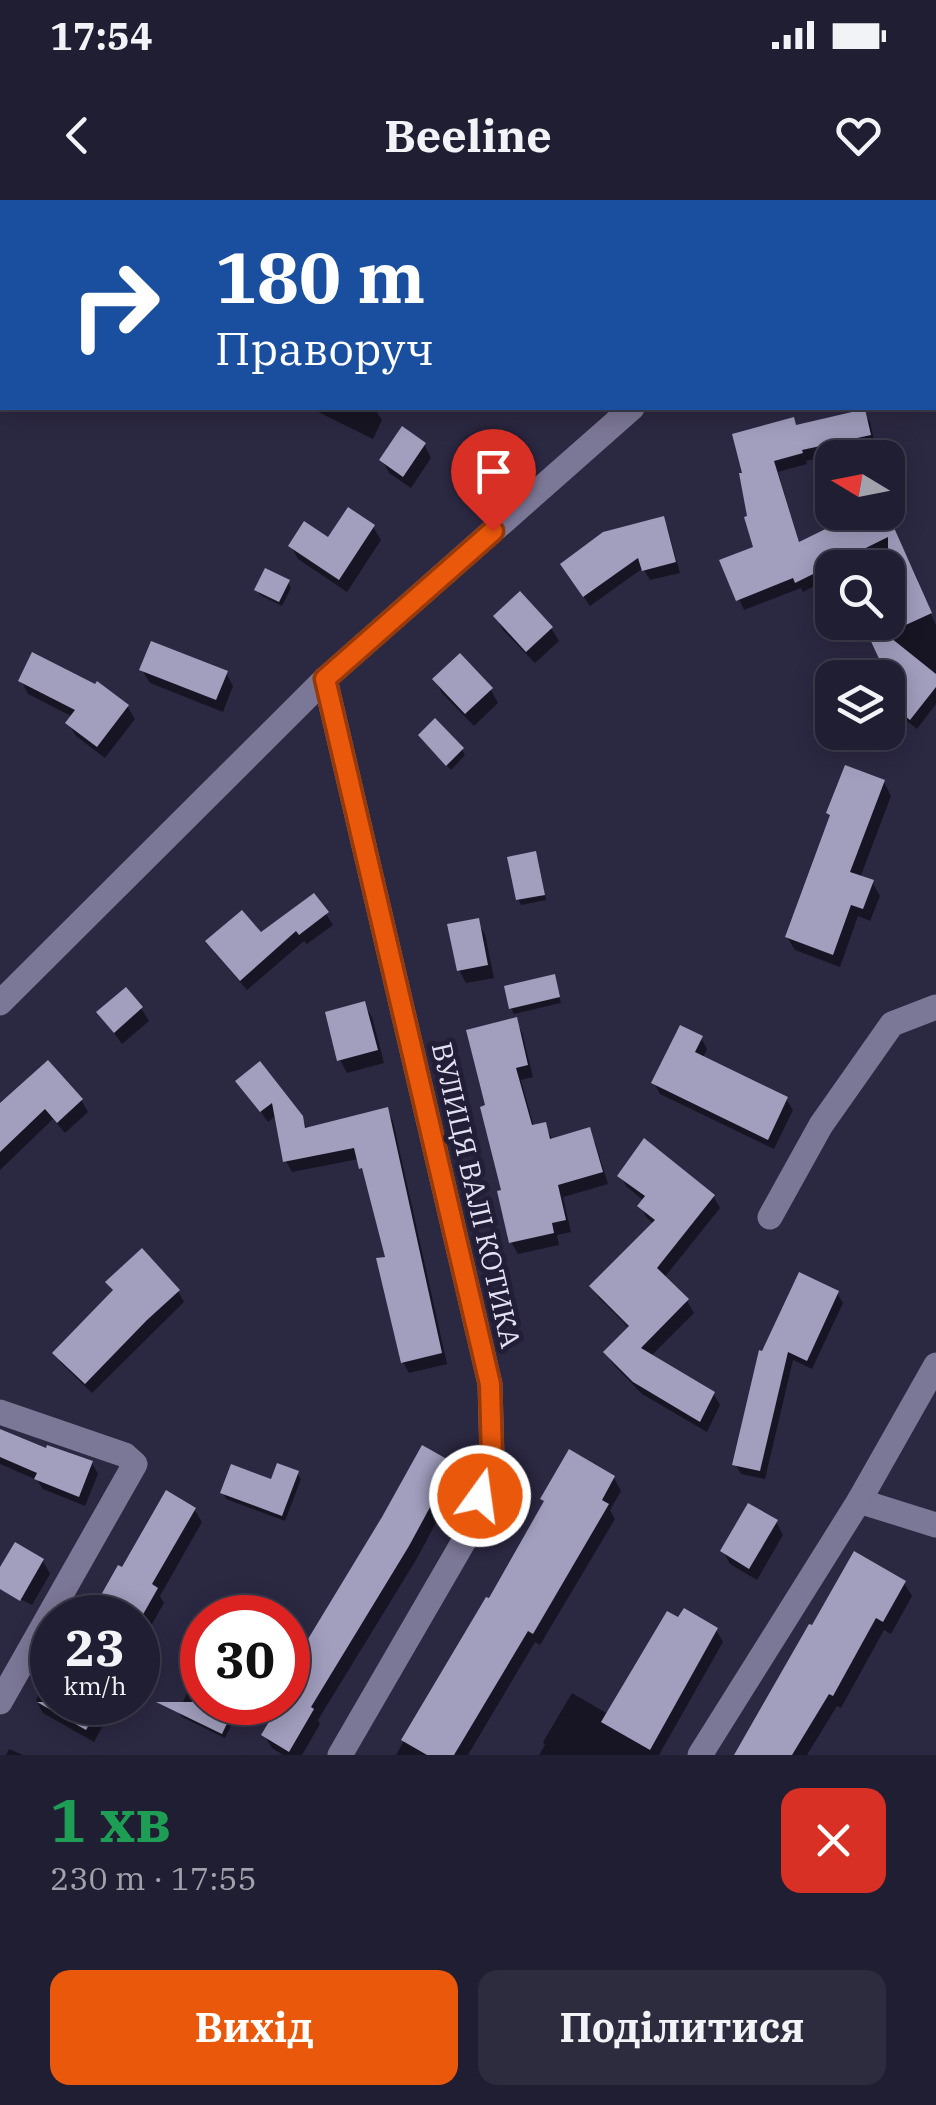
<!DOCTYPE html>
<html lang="uk">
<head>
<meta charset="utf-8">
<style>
	:root { --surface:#201e32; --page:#2d2b3e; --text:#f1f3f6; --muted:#a2a2ac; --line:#3d3c4d; --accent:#ea580c }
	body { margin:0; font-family:"IBM Plex Serif",serif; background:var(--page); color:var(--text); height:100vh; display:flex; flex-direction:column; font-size:38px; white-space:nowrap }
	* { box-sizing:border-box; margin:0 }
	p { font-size:32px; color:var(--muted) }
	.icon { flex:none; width:55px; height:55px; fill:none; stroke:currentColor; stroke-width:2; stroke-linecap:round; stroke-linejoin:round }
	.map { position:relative; height:1555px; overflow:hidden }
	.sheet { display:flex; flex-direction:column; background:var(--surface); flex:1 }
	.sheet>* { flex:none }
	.banner { position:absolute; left:0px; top:0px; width:938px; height:210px; box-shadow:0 5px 25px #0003,0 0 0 2px var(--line); background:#1a4fa0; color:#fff; overflow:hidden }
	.needle { width:65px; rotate:280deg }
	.buttons { position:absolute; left:815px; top:240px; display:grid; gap:20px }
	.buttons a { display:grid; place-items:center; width:90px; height:90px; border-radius:20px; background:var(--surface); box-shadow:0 5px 25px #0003,0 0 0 2px var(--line); font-size:50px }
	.speed { position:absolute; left:30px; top:1395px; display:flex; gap:20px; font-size:50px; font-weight:700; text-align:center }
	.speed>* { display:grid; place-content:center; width:130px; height:130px; border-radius:50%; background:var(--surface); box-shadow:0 5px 25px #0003,0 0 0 2px var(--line); line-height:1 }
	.speed small { font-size:25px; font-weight:400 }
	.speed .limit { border:15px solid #d22; background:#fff; color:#111 }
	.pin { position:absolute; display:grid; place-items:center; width:85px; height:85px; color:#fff; margin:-102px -42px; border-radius:50% 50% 50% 0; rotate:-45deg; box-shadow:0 0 10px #0007 }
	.pin .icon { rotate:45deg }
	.me { position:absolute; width:110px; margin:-55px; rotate:14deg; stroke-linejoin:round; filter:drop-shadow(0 0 8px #0008) }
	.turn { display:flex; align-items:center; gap:35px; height:210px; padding:0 50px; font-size:45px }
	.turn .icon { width:130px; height:130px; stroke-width:2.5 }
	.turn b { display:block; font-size:70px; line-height:85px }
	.round { display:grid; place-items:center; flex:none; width:105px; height:105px; border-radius:20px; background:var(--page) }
	.summary { display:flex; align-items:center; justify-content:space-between; height:170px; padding:0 50px }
	h1 { font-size:60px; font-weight:700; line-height:75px; color:#1e9e55 }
	.cta { display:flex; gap:20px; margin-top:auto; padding:20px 50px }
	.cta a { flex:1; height:115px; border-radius:20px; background:var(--accent); color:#fff; font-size:40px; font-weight:700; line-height:115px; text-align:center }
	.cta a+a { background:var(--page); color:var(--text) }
	.status { display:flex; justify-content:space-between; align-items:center; height:70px; padding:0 50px; background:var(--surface); direction:ltr }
	.status svg { height:28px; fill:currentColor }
	header { display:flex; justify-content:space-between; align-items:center; height:130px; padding:0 50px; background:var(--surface); font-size:45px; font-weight:700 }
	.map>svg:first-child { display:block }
</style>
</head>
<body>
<div class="status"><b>17:54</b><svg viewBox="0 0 49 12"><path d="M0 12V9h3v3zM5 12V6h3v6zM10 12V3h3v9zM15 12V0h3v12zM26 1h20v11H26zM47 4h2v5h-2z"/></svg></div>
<header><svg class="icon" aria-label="back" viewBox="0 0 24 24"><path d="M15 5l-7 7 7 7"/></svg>Beeline<svg class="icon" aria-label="heart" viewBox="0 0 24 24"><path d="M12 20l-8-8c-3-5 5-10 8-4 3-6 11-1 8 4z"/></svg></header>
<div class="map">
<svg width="936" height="1555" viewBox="0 0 936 1555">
	<rect width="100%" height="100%" fill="#2b2842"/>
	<g fill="#0007">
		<path d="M27,0H85L84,2H26Z"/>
		<path d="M315,0H363L362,2H316Z"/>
		<path d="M310,208H374L382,220L373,239Z"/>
		<path d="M864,212L870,222L875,245L806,261L807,264L778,272L800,345L885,312L918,380L916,381L936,425V504L917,529L888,506V478H848L883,463L864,422H888V368H832V377L803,392L801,388L744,410L722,362L756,348L742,275L796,227Z"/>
		<path d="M424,244L431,258L411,288L389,273L382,260Z"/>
		<path d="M663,319L668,329L680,373L650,380L643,368L590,406L569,375Z"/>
		<path d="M373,327L381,340L347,392L298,359L291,346Z"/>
		<path d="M288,382L291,388L282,406L260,395L257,389Z"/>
		<path d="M496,417L551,428L559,441L535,463L503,430Z"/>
		<path d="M142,470L226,473L233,486L223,512L150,483Z"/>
		<path d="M21,480L127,506L135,519L105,558L76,536L68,523L73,517L28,494Z"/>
		<path d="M435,480L491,490L498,503L474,526L442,493Z"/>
		<path d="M832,484V513L822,488Z"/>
		<path d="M424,541L462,550L465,555L451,570Z"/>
		<path d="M884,582L891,596L860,678L872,682L880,696L870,721L858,716L840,767L795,750L787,737Z"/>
		<path d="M535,654L538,660L546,700L521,705L518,699Z"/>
		<path d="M326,714L333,725L307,744L304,741L247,790L215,753L209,742L261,735Z"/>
		<path d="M477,721L485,734L494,778L466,783L459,770Z"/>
		<path d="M554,777L561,803L514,814L511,808Z"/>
		<path d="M364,804L372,817L384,863L347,873L340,860Z"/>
		<path d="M141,808L149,821L122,844L100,813Z"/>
		<path d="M515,820L522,832L533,877L521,880L534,927L545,925L553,941L588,930L595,942L608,984L563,997L571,1032L557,1035L559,1045L518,1054L511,1042L504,992L488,907Z"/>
		<path d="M701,838L707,849L703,858L786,899L793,910L774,949L660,894L654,883Z"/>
		<path d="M239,881L301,917L308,930L387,910L393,921L447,1164L409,1173L403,1162L388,1059L367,977L359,959L292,972L286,961L277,915L268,922Z"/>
		<path d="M81,900L88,912L65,933L53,919L0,970V905Z"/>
		<path d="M620,976L713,996L720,1008L664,1078L687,1101L694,1113L651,1156L713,1193L720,1205L707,1232L642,1194L613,1164L606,1153L630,1129L599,1098L592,1087L654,1024L647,1018L640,1006L644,1001L627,987Z"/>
		<path d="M108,1082L178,1091L184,1102L92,1193L61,1163L55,1153L114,1093Z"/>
		<path d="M837,1093L843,1103L812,1169L793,1160L765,1279L741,1274L735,1264L761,1154Z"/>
		<path d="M0,1231L47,1251L92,1263L98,1274L85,1306L43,1289L37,1280L0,1264Z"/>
		<path d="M453,1265L460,1278L416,1360L318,1520L320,1524L302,1555H283L272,1548L264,1535L288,1502V1496L301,1472Z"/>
		<path d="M297,1273L301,1279L285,1321L226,1299L223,1293L272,1282Z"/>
		<path d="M614,1278L621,1291L610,1310L615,1319L540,1445L535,1442L468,1555H396L426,1501L490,1402L546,1304L543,1299Z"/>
		<path d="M194,1309L202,1322L160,1396L164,1403L140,1445L138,1443V1418L123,1371Z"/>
		<path d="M776,1322L783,1335L757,1380L730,1364L723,1351Z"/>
		<path d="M43,1361L50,1374L32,1405L4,1391L0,1384V1372Z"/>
		<path d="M904,1383L912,1396L891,1434L884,1430L841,1508L837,1506L807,1555H743Z"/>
		<path d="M716,1430L723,1442L659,1555H539L545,1545L543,1542L572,1493L608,1514Z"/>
		<path d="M52,1471V1502H116L94,1542L43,1513L36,1500Z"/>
		<path d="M191,1485L202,1491V1502L234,1506L238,1512L225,1538L182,1517L178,1512Z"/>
		<path d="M9,1549L23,1555H6Z"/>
	</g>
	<g fill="#a19ebe">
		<path d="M865,209L871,235L802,250L803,253L774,261L799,342L860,312H887L932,413L888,433V337L795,383L793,378L736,401L719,360L753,347L744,317L747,316L739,273H742L732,234L794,217L796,225Z"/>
		<path d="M402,226L426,243L403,277L379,260Z"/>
		<path d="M348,307L375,325L339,380L288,346L304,321L328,337Z"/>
		<path d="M664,316L676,362L642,371L638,358L583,397L560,364L603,332Z"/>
		<path d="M265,368L290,380L279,402L254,390Z"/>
		<path d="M520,391L553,427L526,452L493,416Z"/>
		<path d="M862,422H871L936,474V487L910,520L888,502V478Z"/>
		<path d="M151,441L228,471L216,500L139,470Z"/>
		<path d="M32,452L95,484L97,481L129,505L97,547L65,523L75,510L18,481Z"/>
		<path d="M460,453L493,488L465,514L432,479Z"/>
		<path d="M435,518L464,548L446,566L418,535Z"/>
		<path d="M845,565L885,580L850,672L874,680L863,709L851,705L833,755L785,737L830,615L826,613Z"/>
		<path d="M536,651L545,695L516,700L507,657Z"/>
		<path d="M314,693L329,712L299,735L296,731L240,781L205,741L242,710L261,732Z"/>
		<path d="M479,718L488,765L457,771L447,724Z"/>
		<path d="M555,774L560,797L509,809L504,786Z"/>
		<path d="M126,787L143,807L114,833L96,812Z"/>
		<path d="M365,801L378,850L337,861L325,812Z"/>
		<path d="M517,817L528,865L516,868L532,925L546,922L550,939L590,927L603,972L558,985L566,1020L552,1023L554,1033L509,1043L497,991L501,990L480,907L485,905L466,830Z"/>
		<path d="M680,825L703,836L695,852L788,897L768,940L651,883Z"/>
		<path d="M48,860L83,899L57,923L45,909L0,952V903Z"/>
		<path d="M260,861L303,916L305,928L388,907L442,1153L401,1163L376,1058L385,1057L362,968L359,969L354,948L283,962L272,903L260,912L235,881Z"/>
		<path d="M644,938L715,995L657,1068L689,1099L641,1148L715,1192L700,1222L633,1182L603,1152L629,1126L589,1086L655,1020L637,1006L645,996L617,976Z"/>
		<path d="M142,1048L180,1090L147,1120L85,1184L52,1153L113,1090L105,1082Z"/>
		<path d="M799,1072L839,1091L807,1161L788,1152L760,1271L732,1265L759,1150L762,1151Z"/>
		<path d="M0,1229L46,1248L47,1245L93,1261L79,1297L34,1279L37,1273L0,1257Z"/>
		<path d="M422,1245L454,1263L409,1346L311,1507L314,1509L289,1552L261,1535L281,1502H288V1472L382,1317Z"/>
		<path d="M569,1249L615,1276L602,1300L609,1304L533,1434L528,1431L454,1555H427L401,1540L486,1397L489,1398L544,1301L540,1299Z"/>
		<path d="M277,1263L299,1271L282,1316L220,1293L231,1264L271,1279Z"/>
		<path d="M166,1290L196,1308L152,1384L158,1388L141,1418H88L118,1365L122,1367Z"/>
		<path d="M748,1303L778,1320L749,1369L720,1351Z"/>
		<path d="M15,1342L44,1359L20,1401L0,1389V1367Z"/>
		<path d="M854,1351L906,1381L883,1422L876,1418L833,1496L829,1494L792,1555H734L809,1424L812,1425Z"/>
		<path d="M684,1408L718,1428L650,1550L601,1522L667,1411L678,1417Z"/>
		<path d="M37,1502H102L86,1530Z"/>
		<path d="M156,1502H237L222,1534Z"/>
	</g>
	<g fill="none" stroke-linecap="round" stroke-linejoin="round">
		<g stroke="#7b7796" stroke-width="25">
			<path d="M517,0L522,2"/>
			<path d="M935,186L936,187"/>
			<path d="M325,479L490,1184L492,1258L468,1334L340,1555"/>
			<path d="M0,803L325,479L632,208"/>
			<path d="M770,1017L821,925L892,824L936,807"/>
			<path d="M936,1165L859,1301L936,1325"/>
			<path d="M0,1212L125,1255L135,1264L0,1502"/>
			<path d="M700,1555L859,1301"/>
		</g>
	</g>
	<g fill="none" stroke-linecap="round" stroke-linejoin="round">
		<defs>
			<path id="route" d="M480,1296L492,1258L490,1184L325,479L493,331"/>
		</defs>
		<use href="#route" stroke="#983908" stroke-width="25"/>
		<use href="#route" stroke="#ea580c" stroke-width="18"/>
	</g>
	<g text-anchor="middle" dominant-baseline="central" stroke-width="10" stroke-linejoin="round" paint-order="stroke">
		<g font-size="28" fill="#e3e2f3" stroke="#221e37">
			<text transform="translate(477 995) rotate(77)">ВУЛИЦЯ ВАЛІ КОТИКА</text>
		</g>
	</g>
</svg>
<div class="buttons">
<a><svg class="needle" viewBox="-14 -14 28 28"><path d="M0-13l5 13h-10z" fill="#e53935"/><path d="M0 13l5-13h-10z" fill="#a2a2ac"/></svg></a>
<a><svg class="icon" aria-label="search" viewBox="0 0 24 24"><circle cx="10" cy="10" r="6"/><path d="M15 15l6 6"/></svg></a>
<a><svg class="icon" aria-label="layers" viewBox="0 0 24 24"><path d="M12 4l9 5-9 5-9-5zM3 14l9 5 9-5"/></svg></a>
</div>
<div class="speed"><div>23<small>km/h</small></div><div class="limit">30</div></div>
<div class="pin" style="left:493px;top:331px;background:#d93025"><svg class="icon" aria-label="arrive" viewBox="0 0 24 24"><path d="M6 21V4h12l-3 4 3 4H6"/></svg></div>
<svg class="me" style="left:480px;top:1296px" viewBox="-20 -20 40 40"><circle r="17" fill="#ea580c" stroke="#fff" stroke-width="3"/><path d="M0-11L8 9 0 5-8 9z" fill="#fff"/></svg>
<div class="banner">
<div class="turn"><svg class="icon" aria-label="right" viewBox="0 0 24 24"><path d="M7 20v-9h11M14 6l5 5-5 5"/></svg><div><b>180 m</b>Праворуч</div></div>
</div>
</div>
<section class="sheet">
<div class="summary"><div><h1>1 хв</h1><p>230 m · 17:55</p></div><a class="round" style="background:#d93025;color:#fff"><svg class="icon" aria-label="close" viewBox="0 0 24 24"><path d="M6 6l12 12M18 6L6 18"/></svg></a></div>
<div class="cta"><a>Вихід</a><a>Поділитися</a></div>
</section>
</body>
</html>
